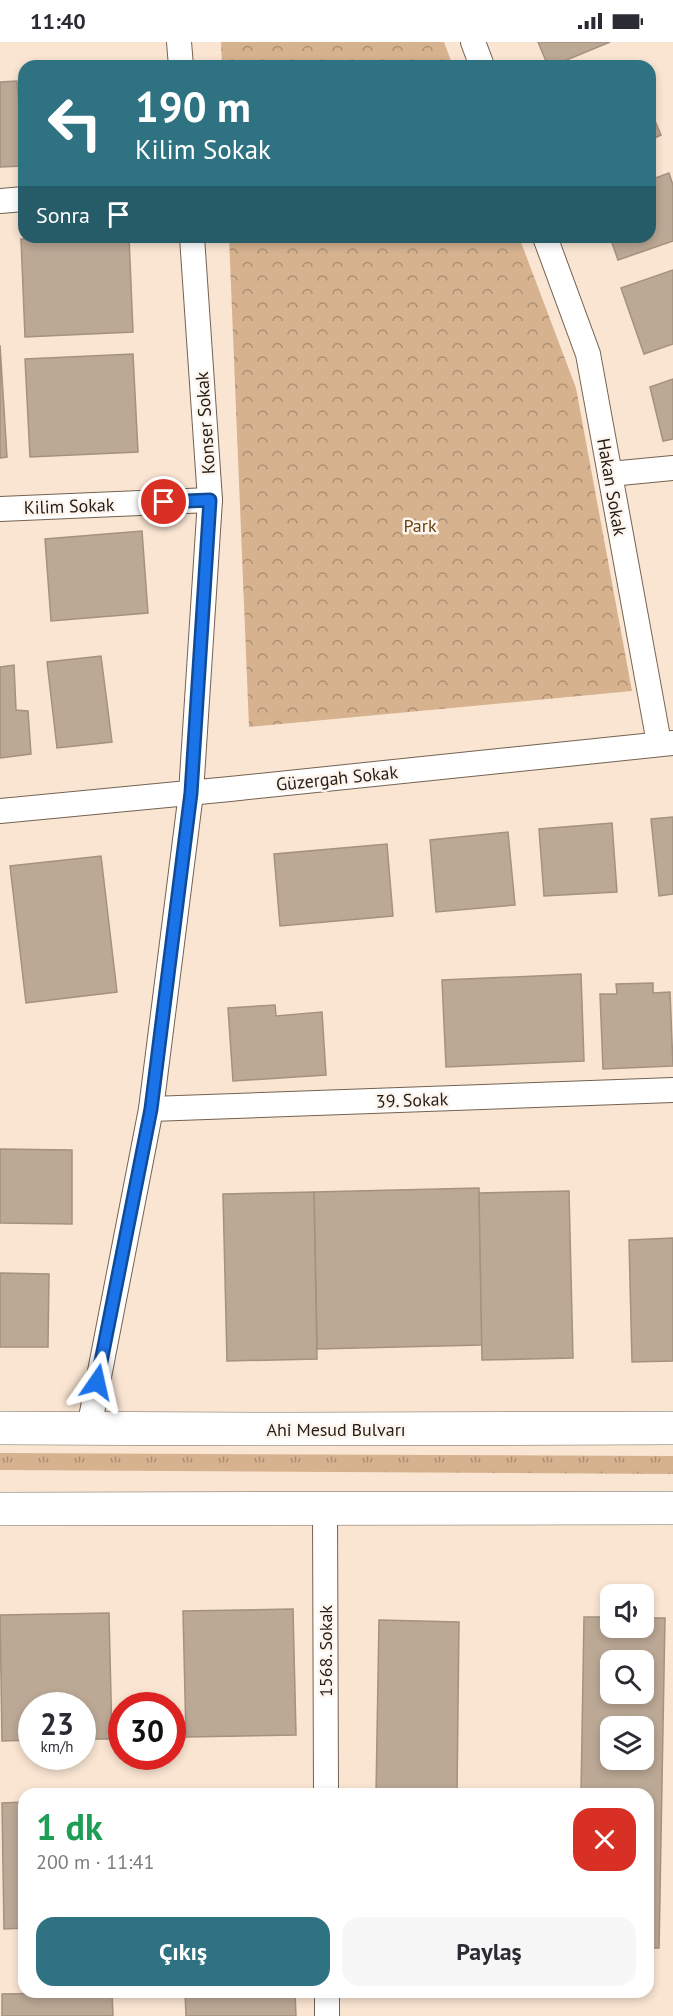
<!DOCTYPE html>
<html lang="tr">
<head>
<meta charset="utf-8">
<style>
	:root { --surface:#fff; --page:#f7f7f7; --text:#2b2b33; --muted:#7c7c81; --accent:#2f7383 }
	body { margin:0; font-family:"PT Sans",sans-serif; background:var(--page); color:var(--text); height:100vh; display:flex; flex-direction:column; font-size:22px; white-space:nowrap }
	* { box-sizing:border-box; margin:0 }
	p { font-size:20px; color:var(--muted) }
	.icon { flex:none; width:33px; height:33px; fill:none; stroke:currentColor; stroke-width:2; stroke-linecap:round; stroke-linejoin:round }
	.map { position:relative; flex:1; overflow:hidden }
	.panel { position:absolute; left:18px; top:1746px; width:636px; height:210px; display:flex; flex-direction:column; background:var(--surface); border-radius:18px; box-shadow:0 3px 9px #0003 }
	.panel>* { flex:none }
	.hud { position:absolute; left:18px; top:18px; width:638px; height:183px; border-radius:18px; box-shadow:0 3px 9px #0003; background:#2f7383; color:#fff; overflow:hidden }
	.tools { position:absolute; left:600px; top:1542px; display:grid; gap:12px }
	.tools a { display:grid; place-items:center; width:54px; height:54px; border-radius:12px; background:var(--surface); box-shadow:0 3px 9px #0003; font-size:30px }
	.speed { position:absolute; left:18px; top:1650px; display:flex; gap:12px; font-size:30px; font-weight:700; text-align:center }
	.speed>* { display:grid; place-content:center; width:78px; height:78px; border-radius:50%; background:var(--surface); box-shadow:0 3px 9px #0003; line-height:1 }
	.speed small { font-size:15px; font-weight:400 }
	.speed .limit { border:9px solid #d22; background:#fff; color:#111 }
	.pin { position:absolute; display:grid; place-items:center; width:51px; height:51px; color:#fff; margin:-26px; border:3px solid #fff; border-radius:50%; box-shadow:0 2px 6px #0007 }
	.me { position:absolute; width:66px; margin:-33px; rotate:11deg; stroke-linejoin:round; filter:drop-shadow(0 0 4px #0008) }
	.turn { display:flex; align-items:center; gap:21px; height:126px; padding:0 18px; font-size:27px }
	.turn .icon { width:78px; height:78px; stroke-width:2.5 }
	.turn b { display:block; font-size:42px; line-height:51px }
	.then { display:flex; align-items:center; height:57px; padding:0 18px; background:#0003; gap:12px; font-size:22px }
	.round { display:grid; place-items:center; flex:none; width:63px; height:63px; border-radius:18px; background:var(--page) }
	.overview { display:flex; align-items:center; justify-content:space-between; height:102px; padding:0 18px }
	h1 { font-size:36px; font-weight:700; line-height:45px; color:#1e9e55 }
	.button { display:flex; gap:12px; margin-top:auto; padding:12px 18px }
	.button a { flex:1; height:69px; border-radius:18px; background:var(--accent); color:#fff; font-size:24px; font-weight:700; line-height:69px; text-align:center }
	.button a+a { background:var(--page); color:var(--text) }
	.status { display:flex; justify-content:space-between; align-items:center; height:42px; padding:0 30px; background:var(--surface); direction:ltr }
	.status svg { height:16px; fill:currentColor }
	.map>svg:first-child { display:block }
</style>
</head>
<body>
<div class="status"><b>11:40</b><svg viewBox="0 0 49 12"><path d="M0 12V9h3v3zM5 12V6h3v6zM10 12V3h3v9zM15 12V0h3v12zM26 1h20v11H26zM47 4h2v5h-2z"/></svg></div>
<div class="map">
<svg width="673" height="1974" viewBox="0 0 673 1974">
	<defs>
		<pattern id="grass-tufts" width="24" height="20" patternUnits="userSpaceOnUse" patternTransform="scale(1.5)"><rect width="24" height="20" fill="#d6b28f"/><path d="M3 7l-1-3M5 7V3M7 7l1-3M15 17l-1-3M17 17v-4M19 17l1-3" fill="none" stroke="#ad9074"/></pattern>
		<pattern id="park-crowns" width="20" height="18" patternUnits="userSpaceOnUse" patternTransform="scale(1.5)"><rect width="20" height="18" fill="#d6b28f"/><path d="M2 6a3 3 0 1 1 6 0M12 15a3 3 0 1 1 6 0" fill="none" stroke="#ad9074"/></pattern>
	</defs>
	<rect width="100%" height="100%" fill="#fae5d2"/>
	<path fill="url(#grass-tufts)" d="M0,1411L673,1414V1432L0,1428Z"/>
	<g fill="url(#park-crowns)">
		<path d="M221,0H444L453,24H222Z"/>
		<path d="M229,195H519L576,346L632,649L249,685Z"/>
	</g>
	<g fill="#bba895" stroke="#a4917f" stroke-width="1.5" fill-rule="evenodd">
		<path d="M538,0H610L552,24H548Z"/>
		<path d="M17,39L23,124L0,125V40Z"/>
		<path d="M650,67L661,93L650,98Z"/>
		<path d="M669,131L673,143V199L618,218L610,195H650V138Z"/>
		<path d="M70,195H129L133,290L25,295L21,197Z"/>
		<path d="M673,228V302L644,312L621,246Z"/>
		<path d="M0,303L7,415L0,416Z"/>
		<path d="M133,312L138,410L30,415L25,317Z"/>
		<path d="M673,337V397L663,399L650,345Z"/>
		<path d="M142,489L148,571L51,579L45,497Z"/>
		<path d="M101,614L112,700L57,706L47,620Z"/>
		<path d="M14,623L16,668L28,669L31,712L0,716V625Z"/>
		<path d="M673,775V852L659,854L651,777Z"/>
		<path d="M612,781L617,850L544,854L539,787Z"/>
		<path d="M508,790L515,863L436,870L430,798Z"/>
		<path d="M387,802L393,874L280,884L274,812Z"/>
		<path d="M101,814L117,950L26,961L10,824Z"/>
		<path d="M581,932L584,1019L446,1025L442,938Z"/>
		<path d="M653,941V951L670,950L673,1024L603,1027L600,952H617L616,942Z"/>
		<path d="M275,963L276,974L322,970L326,1033L233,1039L228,966Z"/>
		<path d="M0,1107L72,1108V1182L0,1181Z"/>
		<path d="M479,1146L482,1303L317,1307L314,1150Z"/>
		<path d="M569,1149L573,1316L482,1318L479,1151Z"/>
		<path d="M314,1150L317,1317L227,1319L223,1152Z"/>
		<path d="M673,1196V1319L632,1320L629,1198Z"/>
		<path d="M0,1231L49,1232L48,1305H0Z"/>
		<path d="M293,1567L296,1693L186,1695L183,1569Z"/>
		<path d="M109,1571L112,1697H82V1664H32V1698L2,1699L0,1573Z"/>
		<path d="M584,1575H610V1586H644V1576H665L659,1906H648V1752H581ZM610,1618H644V1652H610ZM610,1684H644V1718H610Z"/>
		<path d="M379,1578L459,1580L457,1752H376Z"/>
		<path d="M24,1760V1886L4,1887L2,1761Z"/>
		<path d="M112,1950L113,1974H2V1952Z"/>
		<path d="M185,1950H295L296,1974H186Z"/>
	</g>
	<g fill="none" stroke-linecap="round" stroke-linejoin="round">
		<defs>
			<g id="minor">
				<path d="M179,0L181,24"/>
				<path d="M473,0L482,24"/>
				<path d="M0,159L24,157"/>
				<path d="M545,195L588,312L659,701"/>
				<path d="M610,432L673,426"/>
				<path d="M0,467L210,458"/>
				<path d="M0,769L230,747L673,701"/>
				<path d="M151,1067L673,1048"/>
				<path d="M89,1386L151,1067L191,751L210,458L192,195"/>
				<path d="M325,1466L326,1752"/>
				<path d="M327,1950V1974"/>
			</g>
			<g id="secondary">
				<path d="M0,1386L285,1387L673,1386"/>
				<path d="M0,1467L673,1466"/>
			</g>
		</defs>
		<use href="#minor" stroke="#746251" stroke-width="26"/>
		<use href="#secondary" stroke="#746251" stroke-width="34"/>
		<use href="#minor" stroke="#fff" stroke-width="24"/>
		<use href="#secondary" stroke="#fff" stroke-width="33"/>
	</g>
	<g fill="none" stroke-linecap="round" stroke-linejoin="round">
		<defs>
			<path id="route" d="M97,1340L151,1067L191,751L210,458L164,460"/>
		</defs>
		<use href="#route" stroke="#114b97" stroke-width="15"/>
		<use href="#route" stroke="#1a73e8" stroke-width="10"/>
	</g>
	<g text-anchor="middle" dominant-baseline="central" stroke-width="5" stroke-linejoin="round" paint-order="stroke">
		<g font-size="18" fill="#241d16" stroke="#fdf5ed">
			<text transform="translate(205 381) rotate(-94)">Konser Sokak</text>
			<text transform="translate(612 445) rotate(80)">Hakan Sokak</text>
			<text transform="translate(69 464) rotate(-2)">Kilim Sokak</text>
			<text transform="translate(337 736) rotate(-6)">Güzergah Sokak</text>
			<text transform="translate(412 1058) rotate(-2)">39. Sokak</text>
			<text x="336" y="1387">Ahi Mesud Bulvarı</text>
			<text transform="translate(325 1609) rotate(-90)">1568. Sokak</text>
		</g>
		<g font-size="18" fill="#6a4214" stroke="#fdf5ed">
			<text x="420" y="483">Park</text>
		</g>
	</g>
</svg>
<div class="tools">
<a><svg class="icon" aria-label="sound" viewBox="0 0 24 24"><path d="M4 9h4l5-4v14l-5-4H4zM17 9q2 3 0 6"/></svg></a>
<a><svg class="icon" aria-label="search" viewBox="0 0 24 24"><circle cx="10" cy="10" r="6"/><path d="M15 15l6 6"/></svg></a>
<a><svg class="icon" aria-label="layers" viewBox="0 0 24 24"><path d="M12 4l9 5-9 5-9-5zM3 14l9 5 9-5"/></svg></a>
</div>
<div class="speed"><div>23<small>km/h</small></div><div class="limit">30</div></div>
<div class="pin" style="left:164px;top:460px;background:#d93025"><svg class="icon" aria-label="arrive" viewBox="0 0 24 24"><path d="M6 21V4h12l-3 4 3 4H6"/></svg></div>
<svg class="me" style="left:97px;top:1340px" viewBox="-20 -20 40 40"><path d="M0-17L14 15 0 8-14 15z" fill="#1a73e8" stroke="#fff" stroke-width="4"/></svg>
<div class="hud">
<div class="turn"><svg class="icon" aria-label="left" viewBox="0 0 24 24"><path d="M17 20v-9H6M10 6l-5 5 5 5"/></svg><div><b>190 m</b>Kilim Sokak</div></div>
<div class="then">Sonra<svg class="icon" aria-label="arrive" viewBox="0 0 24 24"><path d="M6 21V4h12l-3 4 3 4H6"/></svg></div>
</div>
<section class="panel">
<div class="overview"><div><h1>1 dk</h1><p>200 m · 11:41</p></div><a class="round" style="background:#d93025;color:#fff"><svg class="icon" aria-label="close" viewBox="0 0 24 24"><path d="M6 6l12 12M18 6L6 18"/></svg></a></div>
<div class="button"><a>Çıkış</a><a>Paylaş</a></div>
</section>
</div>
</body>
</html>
